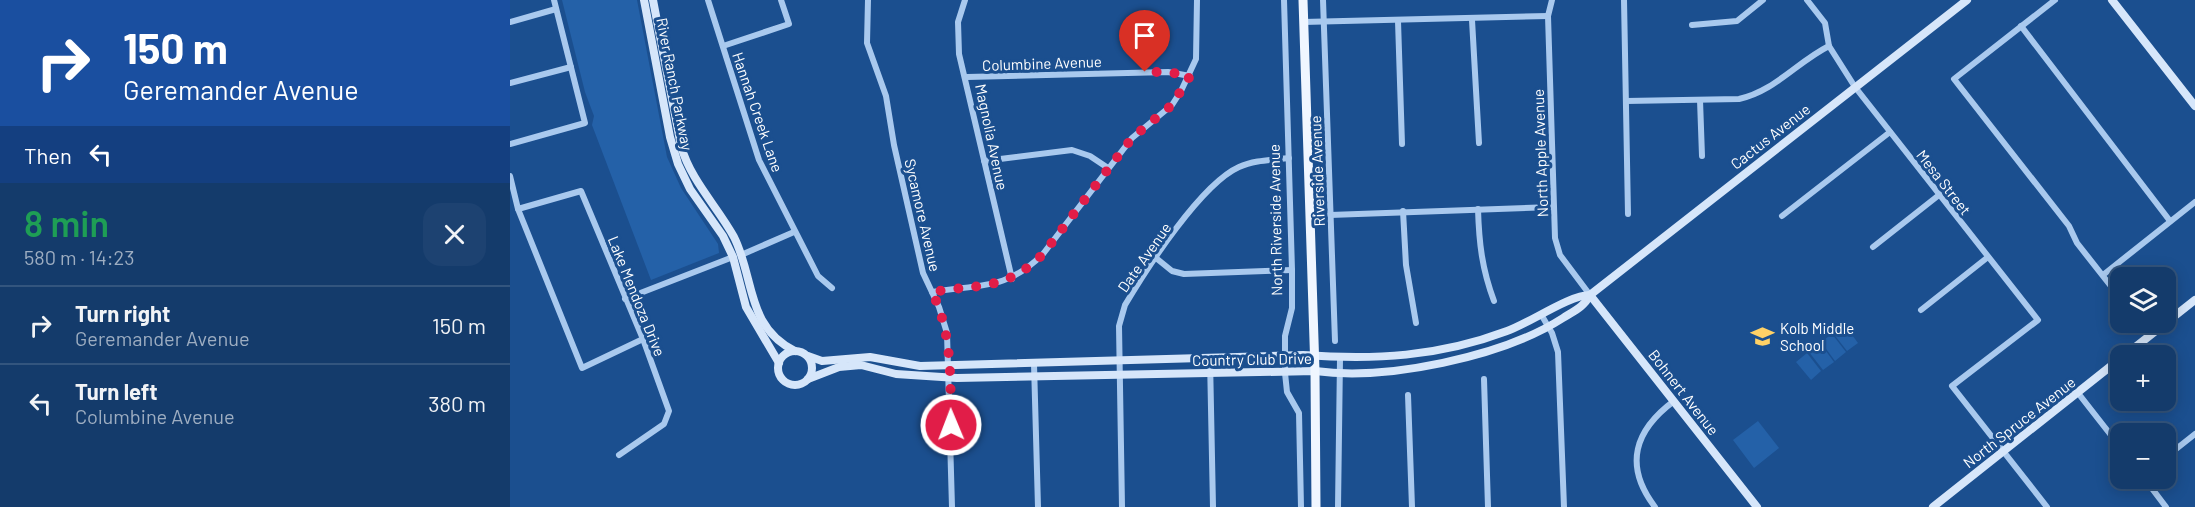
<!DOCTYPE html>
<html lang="en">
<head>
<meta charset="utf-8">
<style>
	:root { --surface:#143b6b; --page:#1d4271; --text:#f1f3f6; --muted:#9dadc1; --line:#33557e }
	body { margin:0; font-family:Barlow,sans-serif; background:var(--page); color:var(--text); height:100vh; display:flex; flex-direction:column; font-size:22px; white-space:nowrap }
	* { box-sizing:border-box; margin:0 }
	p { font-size:20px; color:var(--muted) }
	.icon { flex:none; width:33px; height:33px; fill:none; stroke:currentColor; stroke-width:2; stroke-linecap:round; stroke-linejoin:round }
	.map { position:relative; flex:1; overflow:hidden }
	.panel { display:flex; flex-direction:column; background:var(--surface); width:510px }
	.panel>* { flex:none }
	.hud { background:#1a4fa0; color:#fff; overflow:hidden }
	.fabs { position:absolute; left:1600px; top:267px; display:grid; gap:12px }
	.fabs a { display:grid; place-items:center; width:66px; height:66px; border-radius:12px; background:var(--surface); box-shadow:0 3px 15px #0003,0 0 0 2px var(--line); font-size:30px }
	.pin { position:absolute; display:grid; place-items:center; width:51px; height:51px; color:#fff; margin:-62px -26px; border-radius:50% 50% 50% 0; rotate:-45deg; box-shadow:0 0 6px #0007 }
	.pin .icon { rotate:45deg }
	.me { position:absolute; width:66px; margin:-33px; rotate:359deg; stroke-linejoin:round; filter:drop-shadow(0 0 4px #0008) }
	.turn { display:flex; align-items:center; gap:21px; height:126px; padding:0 24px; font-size:27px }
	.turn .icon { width:78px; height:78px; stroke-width:2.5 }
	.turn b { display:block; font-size:42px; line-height:51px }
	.then { display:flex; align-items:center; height:57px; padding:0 24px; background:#0003; gap:12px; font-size:22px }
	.round { display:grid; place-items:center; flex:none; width:63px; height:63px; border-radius:18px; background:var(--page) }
	.head { display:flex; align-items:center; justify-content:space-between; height:102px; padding:0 24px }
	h1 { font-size:36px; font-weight:600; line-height:45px; color:#1e9e55 }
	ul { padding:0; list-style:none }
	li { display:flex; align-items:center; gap:18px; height:78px; padding:0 24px; border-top:2px solid var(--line) }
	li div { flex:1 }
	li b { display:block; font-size:22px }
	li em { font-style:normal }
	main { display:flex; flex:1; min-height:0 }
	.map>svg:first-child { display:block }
</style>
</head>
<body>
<main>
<section class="panel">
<div class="hud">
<div class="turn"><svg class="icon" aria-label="right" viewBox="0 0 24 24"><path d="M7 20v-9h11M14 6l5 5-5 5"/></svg><div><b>150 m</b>Geremander Avenue</div></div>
<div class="then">Then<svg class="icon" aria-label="left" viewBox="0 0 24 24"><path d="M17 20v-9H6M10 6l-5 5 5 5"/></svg></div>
</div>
<div class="head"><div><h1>8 min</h1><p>580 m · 14:23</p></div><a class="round"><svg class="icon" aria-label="close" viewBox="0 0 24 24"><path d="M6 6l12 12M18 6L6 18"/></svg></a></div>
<ul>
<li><svg class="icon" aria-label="right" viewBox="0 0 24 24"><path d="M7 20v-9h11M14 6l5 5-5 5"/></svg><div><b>Turn right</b><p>Geremander Avenue</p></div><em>150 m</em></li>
<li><svg class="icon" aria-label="left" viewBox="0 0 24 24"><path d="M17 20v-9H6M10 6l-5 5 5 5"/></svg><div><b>Turn left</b><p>Columbine Avenue</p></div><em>380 m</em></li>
</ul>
</section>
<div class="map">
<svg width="1685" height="507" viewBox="0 0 1685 507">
	<rect width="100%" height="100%" fill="#1b4f8f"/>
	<g fill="#2461a8">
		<path d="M52,0H127L157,157L171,188L208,244L209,253L141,280L82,125L84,116L75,92Z"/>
		<path d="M1334,324L1348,343L1337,351L1323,333Z"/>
		<path d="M1322,334L1336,352L1325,361L1311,342Z"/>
		<path d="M1310,343L1324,362L1313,370L1299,352Z"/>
		<path d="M1297,353L1311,371L1301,380L1286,362Z"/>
		<path d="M1248,421L1269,448L1244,468L1223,440Z"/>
	</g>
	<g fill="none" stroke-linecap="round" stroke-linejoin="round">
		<g stroke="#a9c9ee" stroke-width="6">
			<path d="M198,0L249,160L308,276L322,288"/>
			<path d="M358,0L357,43L376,96L384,145L413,273L429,307L437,333L442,507"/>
			<path d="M455,0L448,22L449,54L502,279"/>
			<path d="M774,0L782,270V308L775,336V373L777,392L789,413L791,507"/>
			<path d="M813,0L825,341"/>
			<path d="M1042,0L1038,16L1045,238L1050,255L1080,295"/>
			<path d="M1114,0L1118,214"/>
			<path d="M1297,0L1315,23L1319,46L1345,87L1528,320L1442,386L1537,507"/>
			<path d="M1545,0L1444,79L1559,226L1567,243L1611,299"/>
			<path d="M962,20L969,143"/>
			<path d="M888,21L892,144"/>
			<path d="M0,22L46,9"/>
			<path d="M793,22L1038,16"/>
			<path d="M1182,25L1227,21L1253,0"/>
			<path d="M1511,26L1660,221"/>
			<path d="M213,46L279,24L271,0"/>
			<path d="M457,77L658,72L680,76"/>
			<path d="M0,83L61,67"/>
			<path d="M1190,100L1192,156"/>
			<path d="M1116,101L1229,99C1265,91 1287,62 1319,46"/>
			<path d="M0,144L75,123L44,0"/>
			<path d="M474,161L562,150L580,156L598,168"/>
			<path d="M0,176L8,209L72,368L133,339"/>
			<path d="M8,209L71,191L133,339L159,411L154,424L109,455"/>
			<path d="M968,209C969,243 972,269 984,301"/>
			<path d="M893,211L896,265L906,323"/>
			<path d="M820,215L1043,207"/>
			<path d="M1272,216L1380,132"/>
			<path d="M1363,247L1429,195"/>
			<path d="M231,255L284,232"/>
			<path d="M646,258L662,271L674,274L782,270"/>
			<path d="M1593,275L1685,202"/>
			<path d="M422,292C469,284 496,291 533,254L622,138L662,105L671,91L686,59L687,0"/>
			<path d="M115,299L223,257"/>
			<path d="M1411,310L1478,257"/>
			<path d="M1032,316L1042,333L1048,352L1054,507"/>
			<path d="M1629,322L1639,336"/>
			<path d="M700,359L703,507"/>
			<path d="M524,364L528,507"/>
			<path d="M974,379L978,507"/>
			<path d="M1568,393L1611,448"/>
			<path d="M898,395L902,507"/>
			<path d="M1656,457L1685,434"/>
			<path d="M1634,478L1656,507"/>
			<path d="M612,507L609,326L615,305C637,268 691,184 729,167C744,160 762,160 779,158"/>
			<path d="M828,507L830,359"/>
			<path d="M1145,507C1113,465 1125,430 1164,401"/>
		</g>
		<g stroke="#d6e6fa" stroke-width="8">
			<path d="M134,0L160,137L168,164L180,189L213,236L223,257L236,307L269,363"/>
			<path d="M143,0L171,146C181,181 207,206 224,237C245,279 236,327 285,351"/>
			<path d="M1602,0L1685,106"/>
			<path d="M1080,295L1247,507"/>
			<circle cx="285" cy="368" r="17"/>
			<path d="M298,356L312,361L360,357L410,366L793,355C865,360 928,357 997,331C1020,323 1059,295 1080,295"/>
			<path d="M1614,356L1685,300"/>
			<path d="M298,379L329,367L351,365L386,374L447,378L805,371C876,381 992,357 1053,318C1064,311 1074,307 1080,295L1457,0"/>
			<path d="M1423,507L1611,358"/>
		</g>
		<path stroke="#f0f6ff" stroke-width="9" d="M793,0L805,371L806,507"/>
	</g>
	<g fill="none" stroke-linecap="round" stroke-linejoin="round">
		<path stroke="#e11d48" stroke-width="10" stroke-dasharray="0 18" d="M441,425C440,379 443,335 422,292C470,284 496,291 533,254L622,138L662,105L680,76L658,72H635"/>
	</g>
	<defs>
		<symbol id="school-bare" viewBox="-9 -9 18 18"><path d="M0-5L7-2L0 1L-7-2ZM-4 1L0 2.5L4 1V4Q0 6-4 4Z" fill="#ffd166" stroke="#1b4f8f" stroke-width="2.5" paint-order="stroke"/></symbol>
	</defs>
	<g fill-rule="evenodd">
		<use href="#school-bare" x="1236" y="320" width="33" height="33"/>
	</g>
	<g text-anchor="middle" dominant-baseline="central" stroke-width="6" stroke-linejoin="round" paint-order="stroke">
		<g font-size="15" fill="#fff" stroke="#1b4f8f">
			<text transform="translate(532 63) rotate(-2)">Columbine Avenue</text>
			<text transform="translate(165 84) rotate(79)">River Ranch Parkway</text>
			<text transform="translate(248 112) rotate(71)">Hannah Creek Lane</text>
			<text transform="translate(1260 136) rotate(-38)">Cactus Avenue</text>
			<text transform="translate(482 137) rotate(78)">Magnolia Avenue</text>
			<text transform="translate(1030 153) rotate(-92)">North Apple Avenue</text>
			<text transform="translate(807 171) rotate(-92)">Riverside Avenue</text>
			<text transform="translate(1434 182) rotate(52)">Mesa Street</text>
			<text transform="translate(413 215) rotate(77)">Sycamore Avenue</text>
			<text transform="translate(765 220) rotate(-91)">North Riverside Avenue</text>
			<text transform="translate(634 257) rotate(-55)">Date Avenue</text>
			<text transform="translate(127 296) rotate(68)">Lake Mendoza Drive</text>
			<text transform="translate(742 359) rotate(-1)">Country Club Drive</text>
			<text transform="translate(1174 392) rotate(52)">Bohnert Avenue</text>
			<text transform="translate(1509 422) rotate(-38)">North Spruce Avenue</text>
		</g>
		<g font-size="15" fill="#fff" stroke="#1b4f8f" text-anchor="start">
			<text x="1270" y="328">Kolb Middle<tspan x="1270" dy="17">School</tspan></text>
		</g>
	</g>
</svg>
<div class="fabs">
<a><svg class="icon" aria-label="layers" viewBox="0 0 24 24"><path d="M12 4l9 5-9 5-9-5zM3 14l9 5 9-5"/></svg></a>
<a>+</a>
<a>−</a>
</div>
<div class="pin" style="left:635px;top:72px;background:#d93025"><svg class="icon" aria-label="arrive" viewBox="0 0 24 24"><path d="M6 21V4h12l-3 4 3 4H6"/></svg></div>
<svg class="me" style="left:441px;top:425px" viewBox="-20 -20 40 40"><circle r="17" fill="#e11d48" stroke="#fff" stroke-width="3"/><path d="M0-11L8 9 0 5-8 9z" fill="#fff"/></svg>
</div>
</main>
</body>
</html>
